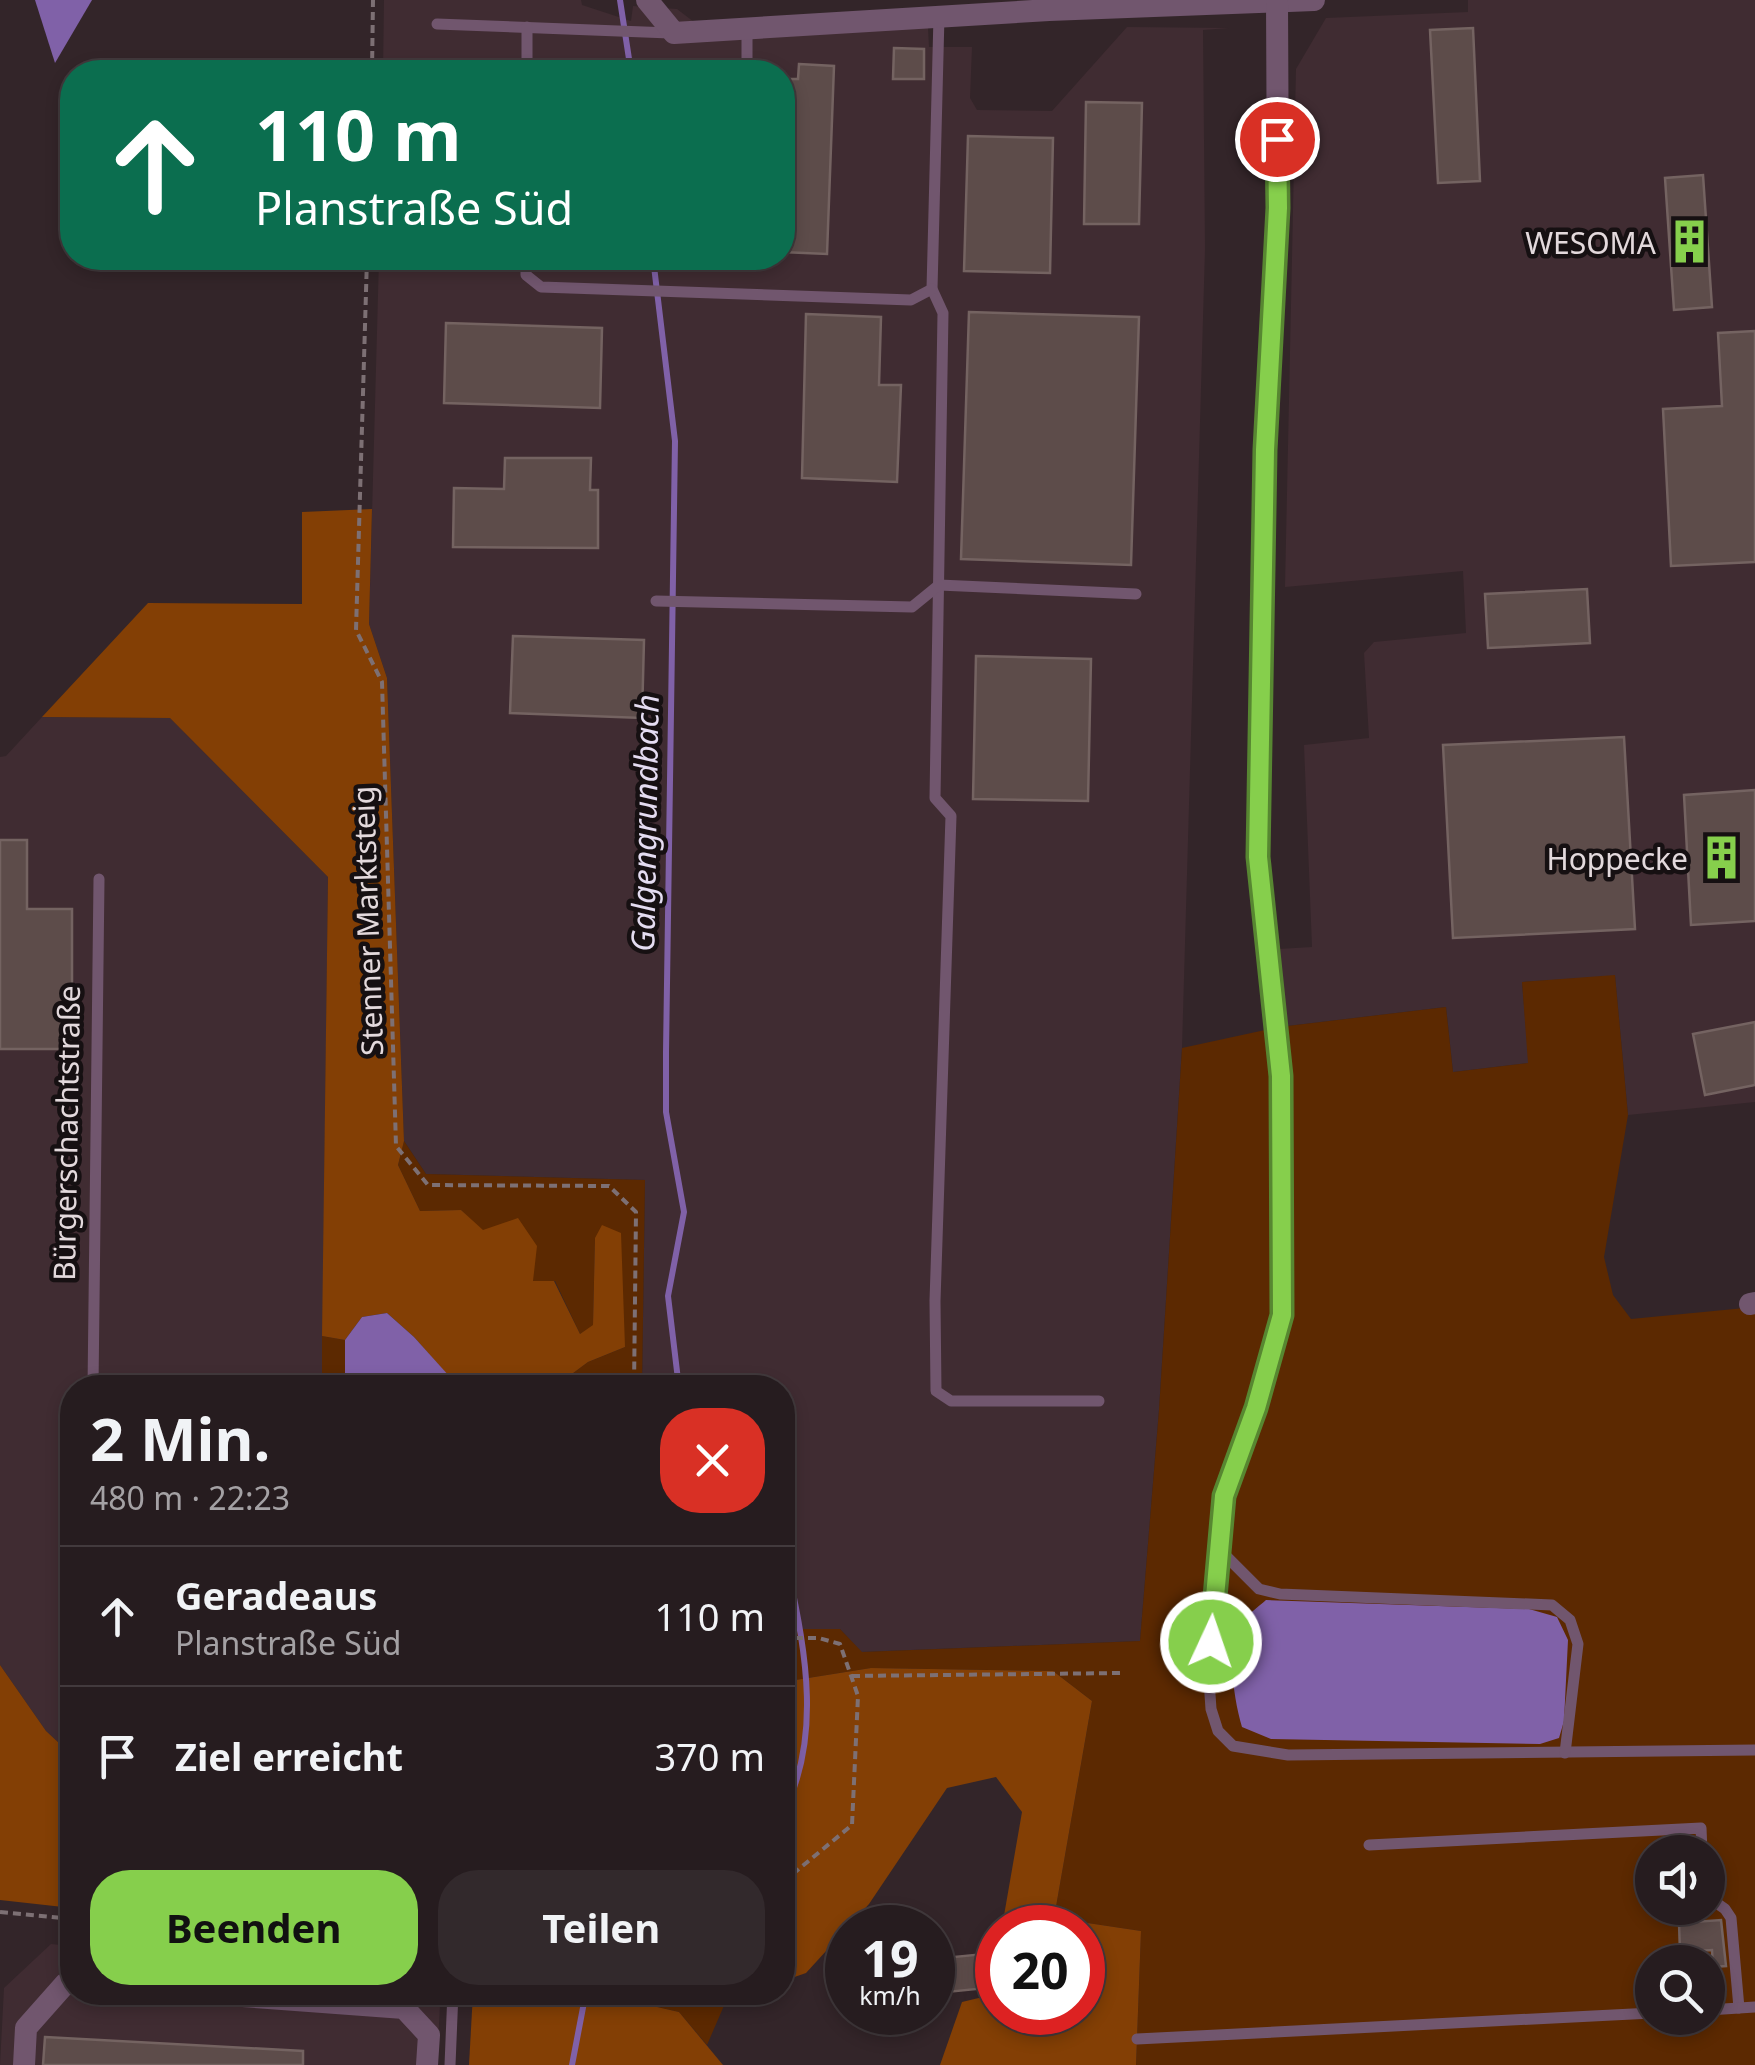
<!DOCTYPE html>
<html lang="de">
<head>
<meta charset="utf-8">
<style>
	:root { --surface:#261c1f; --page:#32292c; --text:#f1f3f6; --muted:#a4a1a4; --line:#423a3d; --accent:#86cf4c }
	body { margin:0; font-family:"Noto Sans",sans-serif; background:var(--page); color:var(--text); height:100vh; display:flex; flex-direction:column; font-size:38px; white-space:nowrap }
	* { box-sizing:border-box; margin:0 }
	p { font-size:32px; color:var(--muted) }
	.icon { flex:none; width:55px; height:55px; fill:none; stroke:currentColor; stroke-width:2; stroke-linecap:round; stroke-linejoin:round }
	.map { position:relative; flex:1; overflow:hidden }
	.side { position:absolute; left:60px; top:1375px; width:735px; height:630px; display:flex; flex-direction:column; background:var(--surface); border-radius:40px; box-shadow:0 5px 15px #0003,0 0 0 2px var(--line) }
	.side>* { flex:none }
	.guide { position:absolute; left:60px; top:60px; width:735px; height:210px; border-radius:40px; box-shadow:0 5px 15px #0003,0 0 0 2px var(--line); background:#0b6e4f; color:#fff; overflow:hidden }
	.controls { position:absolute; left:1635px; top:1835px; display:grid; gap:20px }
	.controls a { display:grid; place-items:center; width:90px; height:90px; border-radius:50%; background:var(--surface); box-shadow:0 5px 15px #0003,0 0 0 2px var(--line); font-size:50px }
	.speed { position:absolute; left:825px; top:1905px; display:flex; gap:20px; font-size:50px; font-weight:700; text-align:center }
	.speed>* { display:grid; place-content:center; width:130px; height:130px; border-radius:50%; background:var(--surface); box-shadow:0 5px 15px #0003,0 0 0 2px var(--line); line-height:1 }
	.speed small { font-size:25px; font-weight:400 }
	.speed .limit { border:15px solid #d22; background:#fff; color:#111 }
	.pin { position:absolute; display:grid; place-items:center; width:85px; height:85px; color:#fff; margin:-42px; border:5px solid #fff; border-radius:50%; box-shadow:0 2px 10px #0007 }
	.me { position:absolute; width:110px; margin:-55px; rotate:3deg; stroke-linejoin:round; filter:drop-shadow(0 0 8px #0008) }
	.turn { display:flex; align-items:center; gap:35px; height:210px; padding:0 30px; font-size:45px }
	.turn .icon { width:130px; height:130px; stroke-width:2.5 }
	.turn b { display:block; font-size:70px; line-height:85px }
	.round { display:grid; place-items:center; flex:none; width:105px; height:105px; border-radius:40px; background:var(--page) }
	.summary { display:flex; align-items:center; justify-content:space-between; height:170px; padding:0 30px }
	h1 { font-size:60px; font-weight:700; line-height:75px }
	.button { display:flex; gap:20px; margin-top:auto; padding:20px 30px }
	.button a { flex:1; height:115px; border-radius:40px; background:var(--accent); color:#111; font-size:40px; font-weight:700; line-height:115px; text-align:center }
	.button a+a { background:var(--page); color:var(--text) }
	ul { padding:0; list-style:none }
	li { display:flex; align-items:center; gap:30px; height:140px; padding:0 30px; border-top:2px solid var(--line) }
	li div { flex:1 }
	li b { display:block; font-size:38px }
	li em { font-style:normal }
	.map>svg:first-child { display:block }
</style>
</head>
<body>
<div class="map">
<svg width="1755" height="2065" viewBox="0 0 1755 2065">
	<rect width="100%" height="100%" fill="#332529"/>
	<g fill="#402c32">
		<path d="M384,0H581L582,5L631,21L633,6L677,9L694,22L927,9L929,47H972L970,98L977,110L1052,111L1127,27L1229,28L1203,30L1205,249L1182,1048L1159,1410L1140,1641L861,1652L840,1629H783L782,1388L642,1387L645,1180L426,1174L404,1141L387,678L369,624L379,258H782V72H383Z"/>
		<path d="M1468,0H1755V1102L1628,1115L1615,976L1522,982L1529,1063L1453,1072L1446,1007L1279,1027V949L1312,947L1304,745L1369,738L1364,653L1374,642L1466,633L1463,571L1285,587L1296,69L1326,18L1468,12Z"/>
		<path d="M42,717L170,718L328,877L322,1387L72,1388V1755L46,1731L0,1665V757L6,756Z"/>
		<path d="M51,1944L72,1946V1992H429L440,2004L437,2065H0L4,1988Z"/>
	</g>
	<g fill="#5c2901" fill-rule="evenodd">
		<path d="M1615,975L1628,1115L1604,1257L1613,1295L1631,1319L1755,1307V2065H1136L1141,1931L1054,1918L1092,1701L1053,1671L871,1668L783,1682V1629H840L862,1652L1140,1641L1159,1410L1182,1048L1279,1027L1446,1007L1453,1072L1528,1063L1522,982ZM1652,1852H1708V1908H1652ZM1652,1962H1708V2018H1652Z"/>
		<path d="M404,1141L426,1174L645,1180L642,1387H564L561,1382L588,1362L625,1347L595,1238L593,1326L580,1334L555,1281L533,1282L461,1210L420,1211L398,1165Z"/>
		<path d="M322,1336L345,1340V1387L322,1388Z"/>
		<path d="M597,1993H657L726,2001L707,2045L679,2012Z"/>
	</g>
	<g fill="#833f05">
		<path d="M372,509L369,624L387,678L404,1141L398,1165L420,1211L461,1210L483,1230L518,1218L537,1246L533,1281H554L580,1334L593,1325L595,1238L602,1225L621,1233L625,1347L588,1362L561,1382L564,1387L459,1388L414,1337L387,1313L362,1317L345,1340L322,1336L328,877L170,718L42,717L148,603L302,604V512Z"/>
		<path d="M0,1665L46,1731L72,1755V1908L0,1900Z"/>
		<path d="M871,1668L1053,1671L1092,1701L1054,1918L1141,1931L1136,2065H940L962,2002L991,1995L997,1956L998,2012H1082V1928L1002,1927L1022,1812L996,1777L947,1788L869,1904L806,1973L783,1981V1682Z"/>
		<path d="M473,1993H596L679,2012L723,2065H469Z"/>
	</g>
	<g fill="#8061a8">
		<path d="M35,0H92L55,63Z"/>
		<path d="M387,1313L414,1337L459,1387H345V1340L362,1317Z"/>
		<path d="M1266,1600L1529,1609L1557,1617L1568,1640L1564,1721L1559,1738L1540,1744L1271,1739L1242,1727C1234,1700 1225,1647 1242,1622C1248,1614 1258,1607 1266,1600Z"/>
	</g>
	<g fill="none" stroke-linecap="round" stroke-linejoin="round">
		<g stroke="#8061a8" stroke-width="6">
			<path d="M620,0L631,72"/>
			<path d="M653,258L675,441L666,1052V1112L684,1212L668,1296L679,1388"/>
			<path d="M782,1570L789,1574C806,1653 822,1740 782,1815"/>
			<path d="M572,2065L586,1992"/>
		</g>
	</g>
	<g fill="#5d4c4a" stroke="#746361" stroke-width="2.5">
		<path d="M1473,28L1480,181L1438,183L1430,30Z"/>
		<path d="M894,48L924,49V79H893Z"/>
		<path d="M799,64L834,66L827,254L782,252L783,79H798Z"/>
		<path d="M1086,102L1142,103L1139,224H1084Z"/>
		<path d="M968,136L1053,138L1050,273L964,271Z"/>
		<path d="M1703,175L1712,307L1674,310L1665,178Z"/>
		<path d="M969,312L1139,317L1131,565L961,559Z"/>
		<path d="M806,314L881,317L879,385H901L897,482L802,478Z"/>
		<path d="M446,323L602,328L600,408L444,403Z"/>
		<path d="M1755,331V562L1671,566L1663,409L1722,406L1718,333Z"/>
		<path d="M505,458H591L590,490H598V548L453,547L454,488L504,489Z"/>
		<path d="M1587,589L1590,643L1488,648L1485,594Z"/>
		<path d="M513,636L644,640L642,718L510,713Z"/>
		<path d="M976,656L1091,659L1088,801L973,799Z"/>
		<path d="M1624,737L1635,929L1453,938L1443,745Z"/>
		<path d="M1755,790V921L1691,925L1684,795Z"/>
		<path d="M0,840H27V909H72V1049H0Z"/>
		<path d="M1755,1022V1085L1705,1095L1693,1034Z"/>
		<path d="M1721,1920L1726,1966L1713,1967L1712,1950L1680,1952L1679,1923Z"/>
		<path d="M984,1954L987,1988L947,1992L943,1958Z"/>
		<path d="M45,2037L303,2051V2065H43Z"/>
	</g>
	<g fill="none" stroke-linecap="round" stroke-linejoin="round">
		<g stroke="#7d7074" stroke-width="4" stroke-dasharray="8 5" stroke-linecap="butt">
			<path d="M372,72L373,0"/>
			<path d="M367,258L356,630L382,682L396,1146L428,1185L609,1186L636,1212L634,1388"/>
			<path d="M782,1638H819L840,1644L858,1696L852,1825L782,1883"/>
			<path d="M852,1676L1123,1673"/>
			<path d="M0,1912L72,1919"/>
			<path d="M735,2006L737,1992"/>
		</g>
		<g stroke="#71566e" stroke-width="11">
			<path d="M939,16L932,289L943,313L935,798L951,816L935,1301L936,1391L951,1401H1099"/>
			<path d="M437,24L670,33"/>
			<path d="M527,72V27"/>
			<path d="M747,72V28"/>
			<path d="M526,258V275L541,287L911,300L932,289"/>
			<path d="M656,601L912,607L939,585L1136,594"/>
			<path d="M1282,1315L1256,1408L1224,1496L1213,1593L1209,1680L1211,1709L1218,1731L1233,1746L1288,1755L1755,1750"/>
			<path d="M93,1388L99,879"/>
			<path d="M1218,1548L1259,1589L1280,1594L1552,1605L1570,1620L1578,1644L1565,1753"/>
			<path d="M1369,1845L1701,1828L1702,1852"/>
			<path d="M1708,1897L1725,1909L1731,1918L1739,2008"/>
			<path d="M1708,2010L1755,2007"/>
			<path d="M1137,2039L1652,2013"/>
			<path d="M450,2065L453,1992"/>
		</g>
		<g stroke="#71566e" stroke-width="22">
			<path d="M647,0L674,33L1049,10L1314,0"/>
			<path d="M1277,2L1278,208L1265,450L1258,857L1281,1076L1282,1315"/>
			<path d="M1750,1304L1755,1303"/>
			<path d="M187,1992L404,2008L429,2035L427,2065"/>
			<path d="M24,2065L26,2028L65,1984H72"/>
		</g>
	</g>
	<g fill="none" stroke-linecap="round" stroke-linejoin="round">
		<defs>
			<path id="route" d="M1211,1642L1224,1496L1256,1408L1282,1315L1281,1076L1258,857L1265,450L1278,208L1277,139"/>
		</defs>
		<use href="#route" stroke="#578731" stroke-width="25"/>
		<use href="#route" stroke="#86cf4c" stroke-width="18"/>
	</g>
	<defs>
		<symbol id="building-bare" viewBox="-9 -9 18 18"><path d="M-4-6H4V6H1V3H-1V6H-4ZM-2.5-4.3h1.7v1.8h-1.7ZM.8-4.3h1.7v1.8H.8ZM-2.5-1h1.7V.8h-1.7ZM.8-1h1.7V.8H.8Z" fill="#86cf4c" stroke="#161012" stroke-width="2.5" paint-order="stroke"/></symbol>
	</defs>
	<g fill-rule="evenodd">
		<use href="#building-bare" x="1658" y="210" width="63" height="63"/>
		<use href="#building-bare" x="1690" y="826" width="63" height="63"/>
	</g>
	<g text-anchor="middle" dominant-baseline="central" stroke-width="9" stroke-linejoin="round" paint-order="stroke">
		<g font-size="30" fill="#e3d9dc" stroke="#161012" text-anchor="end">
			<text x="1656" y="242">WESOMA</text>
			<text x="1688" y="858">Hoppecke</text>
		</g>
		<g font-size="30" fill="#e3d9dc" stroke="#161012">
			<text transform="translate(367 921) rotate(-92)">Stenner Marktsteig</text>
			<text transform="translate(66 1133) rotate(-89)">Bürgerschachtstraße</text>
		</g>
		<g font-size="32" font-style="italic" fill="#e4dcf1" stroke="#161012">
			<text transform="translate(644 823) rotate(-89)">Galgengrundbach</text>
		</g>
	</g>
</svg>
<div class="controls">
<a><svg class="icon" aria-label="sound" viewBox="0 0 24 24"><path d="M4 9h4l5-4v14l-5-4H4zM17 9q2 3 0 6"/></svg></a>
<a><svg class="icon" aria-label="search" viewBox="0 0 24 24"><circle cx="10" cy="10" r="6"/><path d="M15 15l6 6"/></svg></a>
</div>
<div class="speed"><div>19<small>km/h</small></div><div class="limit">20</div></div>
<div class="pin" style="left:1277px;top:139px;background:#d93025"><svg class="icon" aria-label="arrive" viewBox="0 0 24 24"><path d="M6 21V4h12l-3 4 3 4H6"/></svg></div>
<svg class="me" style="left:1211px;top:1642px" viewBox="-20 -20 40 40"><circle r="17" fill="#86cf4c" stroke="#fff" stroke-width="3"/><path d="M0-11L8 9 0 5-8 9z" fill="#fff"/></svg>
<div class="guide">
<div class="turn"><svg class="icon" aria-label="ahead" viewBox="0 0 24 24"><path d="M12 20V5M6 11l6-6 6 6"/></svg><div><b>110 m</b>Planstraße Süd</div></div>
</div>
<section class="side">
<div class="summary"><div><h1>2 Min.</h1><p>480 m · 22:23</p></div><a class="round" style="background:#d93025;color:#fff"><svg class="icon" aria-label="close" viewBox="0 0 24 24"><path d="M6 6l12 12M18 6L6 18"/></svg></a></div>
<ul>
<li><svg class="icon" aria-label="ahead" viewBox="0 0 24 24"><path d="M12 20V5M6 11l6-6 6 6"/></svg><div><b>Geradeaus</b><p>Planstraße Süd</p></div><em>110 m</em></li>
<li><svg class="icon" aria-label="arrive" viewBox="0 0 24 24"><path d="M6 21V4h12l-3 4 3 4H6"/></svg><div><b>Ziel erreicht</b></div><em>370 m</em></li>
</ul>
<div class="button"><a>Beenden</a><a>Teilen</a></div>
</section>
</div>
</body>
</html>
